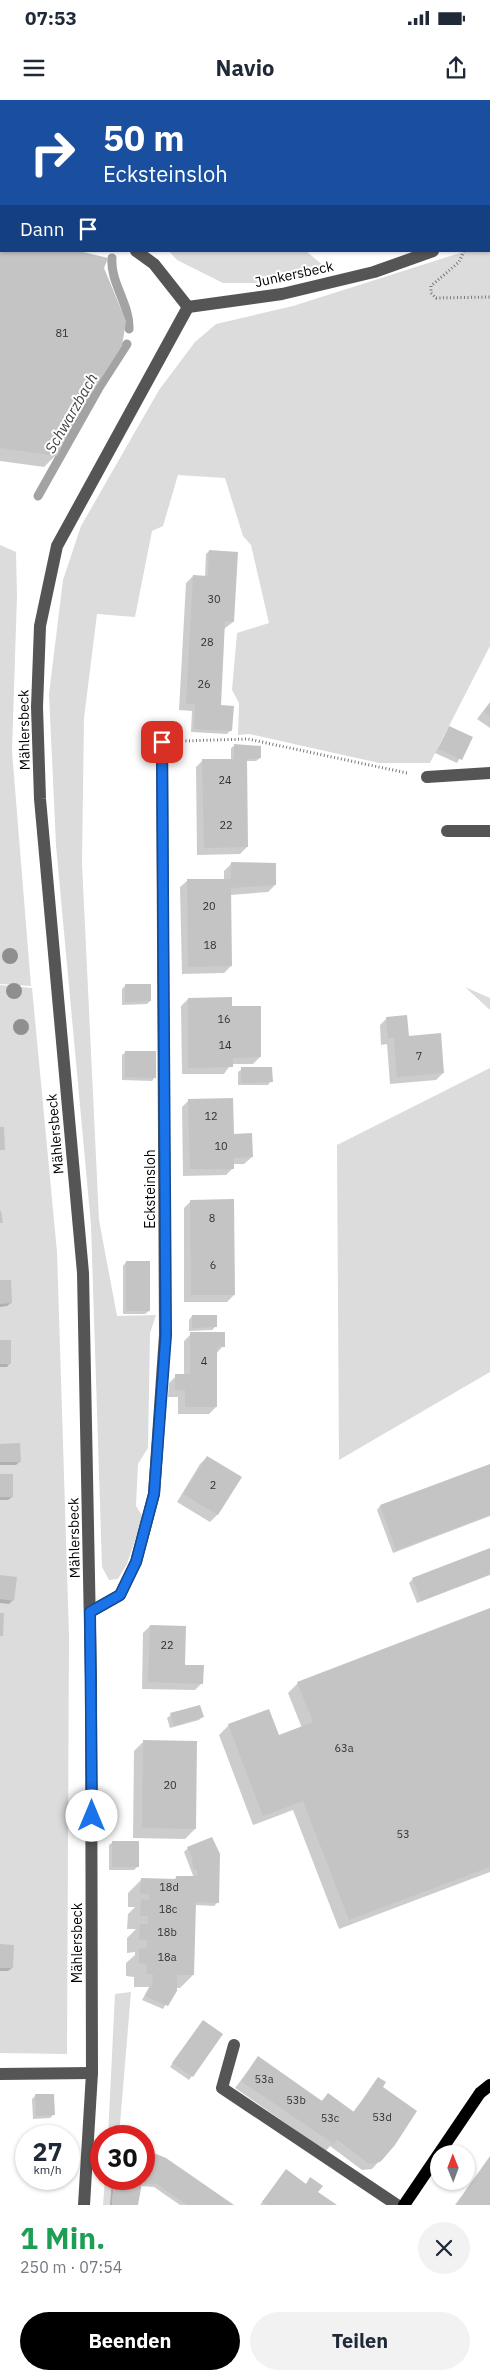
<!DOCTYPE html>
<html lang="de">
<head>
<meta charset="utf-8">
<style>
	:root { --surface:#fff; --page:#f2f2f3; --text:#1f2937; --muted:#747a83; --accent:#000 }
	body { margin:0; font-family:"IBM Plex Sans",sans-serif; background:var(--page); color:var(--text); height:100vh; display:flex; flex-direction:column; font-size:19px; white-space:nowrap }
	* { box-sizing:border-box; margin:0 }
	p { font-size:16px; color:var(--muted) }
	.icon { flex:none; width:28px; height:28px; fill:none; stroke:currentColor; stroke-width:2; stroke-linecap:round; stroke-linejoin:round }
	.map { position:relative; height:2105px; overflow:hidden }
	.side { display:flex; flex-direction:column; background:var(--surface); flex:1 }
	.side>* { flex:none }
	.banner { position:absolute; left:0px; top:0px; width:490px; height:152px; box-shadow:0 1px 4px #0004; background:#1a4fa0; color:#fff; overflow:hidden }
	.needle { width:32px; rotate:359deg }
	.buttons { position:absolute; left:430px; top:2045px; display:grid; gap:10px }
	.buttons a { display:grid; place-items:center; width:45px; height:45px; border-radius:50%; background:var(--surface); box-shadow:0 1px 4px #0004; font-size:25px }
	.speed { position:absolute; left:15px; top:2025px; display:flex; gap:10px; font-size:25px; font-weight:700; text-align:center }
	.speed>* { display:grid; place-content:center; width:65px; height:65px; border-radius:50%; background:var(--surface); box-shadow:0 1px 4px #0004; line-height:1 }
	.speed small { font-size:12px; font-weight:400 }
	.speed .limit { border:8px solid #d22; background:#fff; color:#111 }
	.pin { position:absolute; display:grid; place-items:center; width:42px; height:42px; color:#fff; margin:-21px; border-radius:10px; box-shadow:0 2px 8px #0006 }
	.me { position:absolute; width:55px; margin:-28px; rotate:0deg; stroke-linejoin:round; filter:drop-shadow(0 0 4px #0008) }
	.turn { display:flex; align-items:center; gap:18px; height:105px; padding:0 20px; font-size:22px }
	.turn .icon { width:65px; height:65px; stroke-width:2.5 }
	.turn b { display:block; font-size:35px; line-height:42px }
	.then { display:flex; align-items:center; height:48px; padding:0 20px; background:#0003; gap:10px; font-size:19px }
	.round { display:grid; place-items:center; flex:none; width:52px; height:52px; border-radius:26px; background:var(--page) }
	.summary { display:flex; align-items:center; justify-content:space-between; height:85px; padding:0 20px }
	h1 { font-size:30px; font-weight:800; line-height:38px; color:#1e9e55 }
	.primary-button { display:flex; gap:10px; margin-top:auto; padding:10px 20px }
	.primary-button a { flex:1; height:58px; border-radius:30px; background:var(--accent); color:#fff; font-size:20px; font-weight:800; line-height:58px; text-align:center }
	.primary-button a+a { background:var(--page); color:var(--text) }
	.status { display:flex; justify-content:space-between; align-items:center; height:35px; padding:0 25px; background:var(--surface); direction:ltr }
	.status svg { height:14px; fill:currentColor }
	header { display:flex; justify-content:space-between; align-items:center; height:65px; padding:0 20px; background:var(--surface); font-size:22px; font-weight:800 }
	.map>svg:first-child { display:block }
</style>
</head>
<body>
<div class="status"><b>07:53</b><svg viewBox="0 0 49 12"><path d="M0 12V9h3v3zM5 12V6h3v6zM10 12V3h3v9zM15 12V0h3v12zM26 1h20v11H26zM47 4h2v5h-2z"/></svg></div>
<header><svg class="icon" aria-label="menu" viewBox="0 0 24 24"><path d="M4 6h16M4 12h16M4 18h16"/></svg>Navio<svg class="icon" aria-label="share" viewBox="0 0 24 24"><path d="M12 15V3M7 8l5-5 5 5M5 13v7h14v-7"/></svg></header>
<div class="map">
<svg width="490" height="2105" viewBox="0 0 490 2105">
	<rect width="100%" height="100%" fill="#fff"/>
	<g fill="#dcdcdc">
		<path d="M0,0H370L1,1V22Z"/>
		<path d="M490,143V546L430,663H379L249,634L238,635L239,603L232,590L237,533L269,523L251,445L243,436L225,378L178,375L163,426L152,431L135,517L97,514L84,618L82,763L99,1120L117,1216L156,1215L150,1233L148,1348L138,1364L136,1406L143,1417L127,1464L118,1479L109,1480L102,1467L91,1125L56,745L49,594L63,480L81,426L159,290L195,242L216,224L293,206L466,151H489Z"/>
		<path d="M169,151H306L331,172L274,183H223L177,160Z"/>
		<path d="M0,445L16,452L17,495L12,651L31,886L0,884Z"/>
		<path d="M0,885L32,888L57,1152L69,1536L67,1954L0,1953Z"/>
		<path d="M465,887L490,898V910Z"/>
		<path d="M490,968V1272L339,1360L337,1045Z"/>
		<path d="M131,1892L119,2036H108L115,1894Z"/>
		<path d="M105,2079H114L112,2105H103Z"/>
	</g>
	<g fill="#0003">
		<path d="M468,0H490V19L489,1Z"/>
		<path d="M0,135L1,151L121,246L56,355L44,367L0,361Z"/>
		<path d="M209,451L233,522L224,529L220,606L231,630L227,634L191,632L192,611L179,610L186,483L193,476L205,477L206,454Z"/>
		<path d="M490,602V628L477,619Z"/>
		<path d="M449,628L471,638L457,663L435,653Z"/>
		<path d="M235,645L260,658L256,661H246L247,747L240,754L197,755L196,667L203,660H231V648Z"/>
		<path d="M231,764L275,785L268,792L230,795L231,866L224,873L182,874L180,787L188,780H224V771Z"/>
		<path d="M125,886L150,901L147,904L122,905V889Z"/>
		<path d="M188,899L231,907L260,957L253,964H231L224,974H182L181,906Z"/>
		<path d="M387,918L443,973L436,980L390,984L387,944L381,945L380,925Z"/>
		<path d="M126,952L155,977L152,981L122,980V955Z"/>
		<path d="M242,969L271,981L268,985H238V972Z"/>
		<path d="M189,1000L232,1036L252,1057L244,1064H233V1068L226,1075L183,1076L182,1007Z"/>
		<path d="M191,1101L234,1195L227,1202H184V1108Z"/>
		<path d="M126,1162L149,1211L145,1214H123V1166Z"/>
		<path d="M0,1182L11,1203L7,1206L0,1207Z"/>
		<path d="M192,1216L215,1227L212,1230L189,1231V1220Z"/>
		<path d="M191,1234L223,1246L216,1254V1307L209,1314H178V1297H168L169,1283L176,1276H184V1241Z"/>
		<path d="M0,1242L10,1263L7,1267H0Z"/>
		<path d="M0,1345L19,1362L16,1365H0Z"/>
		<path d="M207,1357L240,1377L217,1415L210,1422L177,1402L200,1364Z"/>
		<path d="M490,1366V1416L393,1453L377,1410L380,1406Z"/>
		<path d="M0,1375L12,1397L8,1400H0Z"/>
		<path d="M490,1450V1475L417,1503L409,1483L413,1479Z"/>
		<path d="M0,1477L13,1500L9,1504L0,1503Z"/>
		<path d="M490,1510V1772L339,1829L293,1710L253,1725L219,1635L229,1625L278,1637L302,1628L288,1593L298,1583Z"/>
		<path d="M150,1526L202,1583L195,1590L142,1589L143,1533Z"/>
		<path d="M171,1615L202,1617L199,1620L170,1628L167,1618Z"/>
		<path d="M143,1642L195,1729L185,1739L133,1738L134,1651Z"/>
		<path d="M113,1742L137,1767L134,1770H109V1745Z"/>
		<path d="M188,1748L218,1802L214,1806L195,1805L193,1875L180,1888H175L163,1909L142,1900L149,1887H134V1877L126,1876V1863L135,1855V1852L127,1853V1838L136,1829H127L128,1814L135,1807H128V1793L142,1779L173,1780L177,1777L194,1778L184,1752Z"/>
		<path d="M0,1846L12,1868L8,1871H0Z"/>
		<path d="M200,1925L221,1935L189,1980L170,1967Z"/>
		<path d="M258,1958L320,2002L328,1995L353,2012L379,1979L381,1987L382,2058L372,2069L362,2070L330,2046L326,2051L235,1988Z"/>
		<path d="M36,1995L54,2014L50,2018L33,2019L32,1999Z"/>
		<path d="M144,2050H145L232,2105H180L154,2087L140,2086L137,2105H110L112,2079H144Z"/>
		<path d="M490,2056V2105H455Z"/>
		<path d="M286,2071L305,2085L310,2079L317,2093L334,2105H260Z"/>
	</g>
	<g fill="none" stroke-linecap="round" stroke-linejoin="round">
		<g stroke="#a3a3a3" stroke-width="9">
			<path d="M343,1L345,0"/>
			<path d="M0,89H1"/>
			<path d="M112,158C110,183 130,204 129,229"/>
			<path d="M38,396L100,286L127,244"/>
		</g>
	</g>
	<g fill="#c4c4c4">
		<path d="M0,151H79L108,158L104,168L126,221L122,246L75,319L57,356L0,348Z"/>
		<path d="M209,450L238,452L234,522L225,521L221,605L234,606L232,631L194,629L195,604H186L193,475L208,476Z"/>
		<path d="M490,603V616L484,612Z"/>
		<path d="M449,626L473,637L462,660L438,649Z"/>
		<path d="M234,644L261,646V658L247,659L248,747L204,748L202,659H234Z"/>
		<path d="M231,762L276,763V785L231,788L232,866L188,867L187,779H231Z"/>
		<path d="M125,884H151V901L125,902Z"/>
		<path d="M232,897V906H261V957L233,958V967L188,968V898Z"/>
		<path d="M407,915L409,936L441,933L444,973L397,977L394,938H388L386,917Z"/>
		<path d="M125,951H156V978L125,977Z"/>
		<path d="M241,967H272L273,982L241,983Z"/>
		<path d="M233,998L234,1034L252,1033L253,1057L234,1058V1069H190L188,999Z"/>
		<path d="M0,1027H4L5,1050H0Z"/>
		<path d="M234,1099L235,1195H191L190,1100Z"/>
		<path d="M0,1111H1L3,1123H0Z"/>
		<rect x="126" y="1161" width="24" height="50"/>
		<path d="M0,1180H11L12,1203L0,1204Z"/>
		<path d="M192,1215H217V1227L192,1228Z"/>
		<path d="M190,1232H225V1247H217V1307H185V1290H175V1274H190Z"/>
		<rect x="0" y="1240" width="11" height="24"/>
		<path d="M20,1343L21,1362H0V1344Z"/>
		<path d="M207,1356L242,1377L218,1415L183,1394Z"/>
		<path d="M490,1364V1415L396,1450L380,1405Z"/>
		<rect x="0" y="1374" width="13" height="23"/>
		<path d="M490,1448V1474L421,1501L412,1478Z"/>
		<path d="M0,1475L17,1477L14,1501L0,1499Z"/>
		<path d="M490,1508V1767L349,1820L303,1701L263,1716L228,1624L269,1609L279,1635L313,1622L297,1582Z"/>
		<path d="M0,1513H4L3,1536H0Z"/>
		<path d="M150,1525L186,1526L185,1565H204L203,1584L148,1582Z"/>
		<path d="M200,1605L204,1617L174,1626L170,1613Z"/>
		<path d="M143,1640L197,1641L196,1729L142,1728Z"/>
		<path d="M212,1737L220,1754L219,1803L196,1802L194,1875H177V1891L168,1906L145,1896L152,1885L153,1874H146L147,1864L139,1863V1849L147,1848V1840H139L140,1824H148V1816H140L141,1799L149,1800V1794H140L141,1778L176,1779V1776H197V1770L193,1769L192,1757L187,1747Z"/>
		<rect x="112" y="1741" width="27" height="26"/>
		<path d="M0,1844L14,1845L13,1868H0Z"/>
		<path d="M203,1920L223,1934L193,1977L172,1963Z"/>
		<path d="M258,1956L322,2001L328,1993L354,2012L378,1977L386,1982L383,1987L417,2011L395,2045L383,2059L380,2062L369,2064L337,2039L334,2044L241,1981Z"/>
		<path d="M35,1994H54L55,2015L36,2016Z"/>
		<path d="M144,2049L166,2058L234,2105H187L157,2084L142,2083L138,2105H112L114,2079H144Z"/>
		<path d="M490,2057V2105H456Z"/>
		<path d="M286,2069L306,2084L310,2077L323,2086L318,2092L337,2105H267L262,2102Z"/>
	</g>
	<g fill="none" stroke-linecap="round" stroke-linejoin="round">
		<g stroke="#777" stroke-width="3" stroke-dasharray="1 2.5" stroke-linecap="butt">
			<path d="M464,151L459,162L431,186V193L436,198L490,197"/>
			<path d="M182,641L248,639L407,673"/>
		</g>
		<g stroke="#555" stroke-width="12">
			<path d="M0,48L1,49"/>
			<path d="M0,110H1"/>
			<path d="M489,131H490"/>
			<path d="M136,151L154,164L188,207"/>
			<path d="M188,207L282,194L374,172L433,151"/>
			<path d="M427,677L490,673"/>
			<path d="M447,731H490"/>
			<path d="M90,1512L120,1495L136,1462L154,1394L165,1235L162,642"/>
			<path d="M234,1945L222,1988L397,2105"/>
			<path d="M0,1974L92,1973"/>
			<path d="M84,2105L92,1973L91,1578L83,1173L40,699L37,607L40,526L57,446L188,207"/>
		</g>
		<path stroke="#000" stroke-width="12" d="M404,2105L480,1993L490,1985"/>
	</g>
	<g fill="#8f8f8f">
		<circle cx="10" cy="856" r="8"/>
		<circle cx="14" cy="891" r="8"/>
		<circle cx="21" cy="927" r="8"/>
	</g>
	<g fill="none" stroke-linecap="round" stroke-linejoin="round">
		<defs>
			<path id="route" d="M92,1716L90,1512L120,1495L136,1462L154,1394L166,1235L162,642"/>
		</defs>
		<use href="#route" stroke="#114b97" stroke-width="12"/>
		<use href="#route" stroke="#1a73e8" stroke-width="9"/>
	</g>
	<g text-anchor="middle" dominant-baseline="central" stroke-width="4" stroke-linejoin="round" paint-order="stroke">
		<g font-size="11" fill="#313131">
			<text x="62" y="233">81</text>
			<text x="214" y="499">30</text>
			<text x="207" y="542">28</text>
			<text x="204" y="584">26</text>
			<text x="225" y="680">24</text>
			<text x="226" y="725">22</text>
			<text x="209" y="806">20</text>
			<text x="210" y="845">18</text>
			<text x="224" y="919">16</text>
			<text x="225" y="945">14</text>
			<text x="419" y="956">7</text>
			<text x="211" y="1016">12</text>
			<text x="221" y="1046">10</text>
			<text x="212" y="1118">8</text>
			<text x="213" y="1165">6</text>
			<text x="204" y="1261">4</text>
			<text x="213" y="1385">2</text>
			<text x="167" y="1545">22</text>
			<text x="344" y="1648">63a</text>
			<text x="170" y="1685">20</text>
			<text x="403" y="1734">53</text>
			<text x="169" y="1787">18d</text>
			<text x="168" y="1809">18c</text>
			<text x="167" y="1832">18b</text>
			<text x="167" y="1857">18a</text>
			<text x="264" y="1979">53a</text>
			<text x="296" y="2000">53b</text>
			<text x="382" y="2017">53d</text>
			<text x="330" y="2018">53c</text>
		</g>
		<g font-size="14" fill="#000" stroke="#fff">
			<text transform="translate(294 174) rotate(-12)">Junkersbeck</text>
			<text transform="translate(24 630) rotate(-91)">Mählersbeck</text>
			<text transform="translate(55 1034) rotate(-95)">Mählersbeck</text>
			<text transform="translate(150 1089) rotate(-90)">Ecksteinsloh</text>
			<text transform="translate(74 1438) rotate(-91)">Mählersbeck</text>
			<text transform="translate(77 1843) rotate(-90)">Mählersbeck</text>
		</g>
		<g font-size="15" font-style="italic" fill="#444" stroke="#fff">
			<text transform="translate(71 313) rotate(-60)">Schwarzbach</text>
		</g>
	</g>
</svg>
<div class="buttons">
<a><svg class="needle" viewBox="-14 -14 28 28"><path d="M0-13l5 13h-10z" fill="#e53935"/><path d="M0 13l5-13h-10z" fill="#747a83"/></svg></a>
</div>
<div class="speed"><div>27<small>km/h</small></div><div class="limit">30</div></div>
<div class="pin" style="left:162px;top:642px;background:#d93025"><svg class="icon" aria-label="arrive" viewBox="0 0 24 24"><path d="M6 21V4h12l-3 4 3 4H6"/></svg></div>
<svg class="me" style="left:92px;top:1716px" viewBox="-20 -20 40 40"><circle r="19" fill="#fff"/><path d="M0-13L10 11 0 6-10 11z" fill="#1a73e8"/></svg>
<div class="banner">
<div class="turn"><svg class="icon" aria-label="right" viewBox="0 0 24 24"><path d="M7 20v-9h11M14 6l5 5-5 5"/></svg><div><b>50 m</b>Ecksteinsloh</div></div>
<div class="then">Dann<svg class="icon" aria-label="arrive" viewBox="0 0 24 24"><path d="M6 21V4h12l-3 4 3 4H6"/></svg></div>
</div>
</div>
<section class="side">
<div class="summary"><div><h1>1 Min.</h1><p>250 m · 07:54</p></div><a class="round"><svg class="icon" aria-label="close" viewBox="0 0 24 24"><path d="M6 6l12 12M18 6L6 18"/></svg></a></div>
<div class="primary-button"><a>Beenden</a><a>Teilen</a></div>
</section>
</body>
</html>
